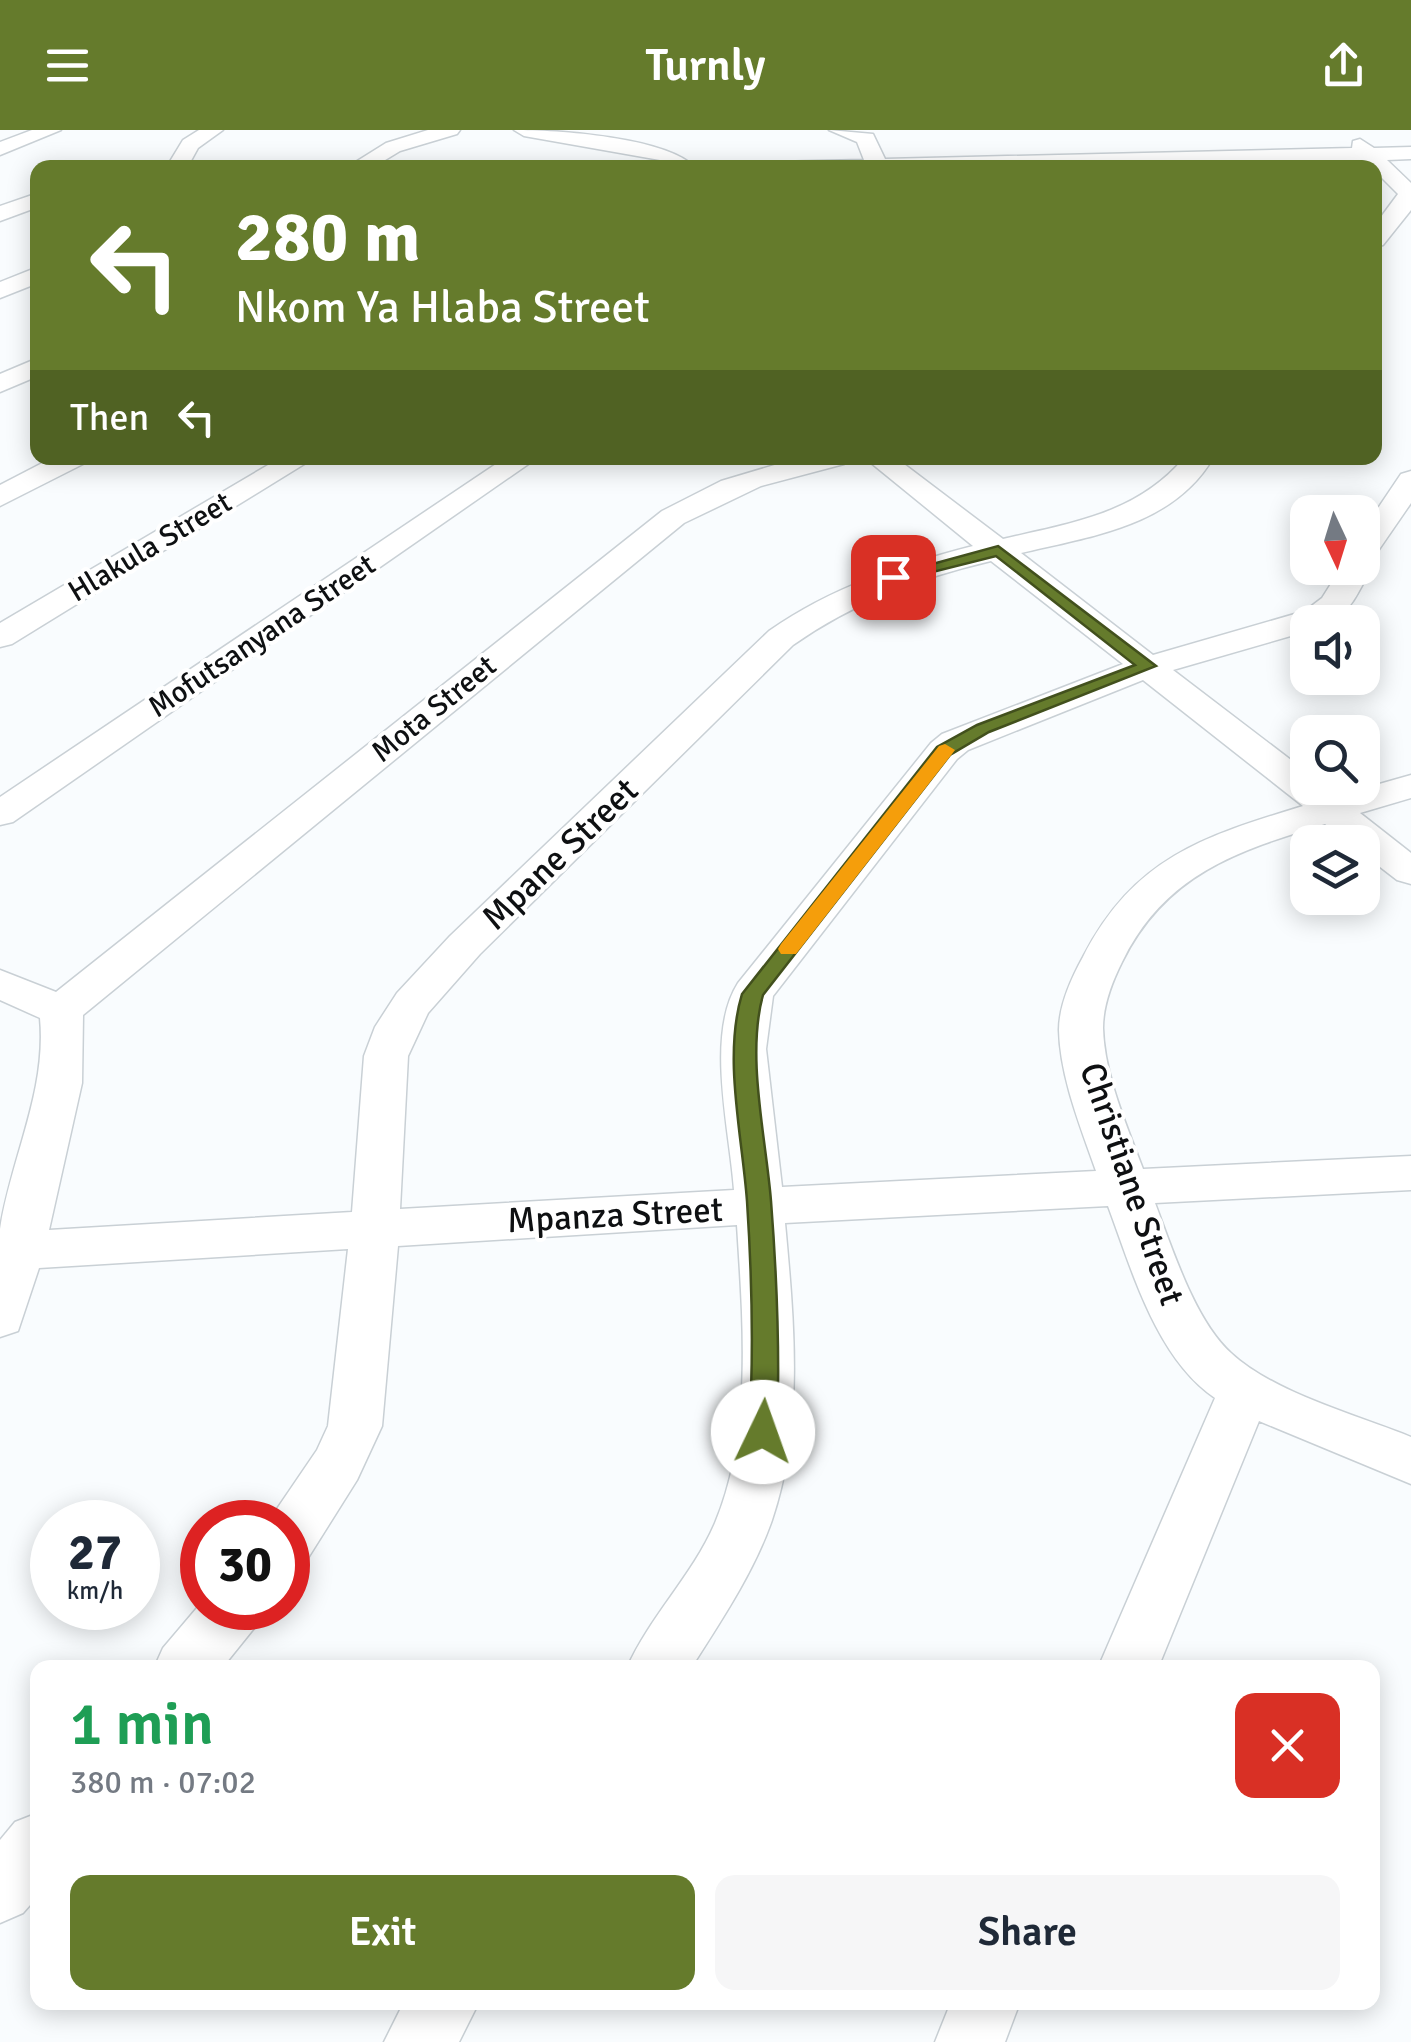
<!DOCTYPE html>
<html lang="en">
<head>
<meta charset="utf-8">
<style>
	:root { --surface:#fff; --page:#f6f6f7; --text:#1f2937; --muted:#747a83; --accent:#657b2c }
	body { margin:0; font-family:Signika,sans-serif; background:var(--page); color:var(--text); height:100vh; display:flex; flex-direction:column; font-size:38px; white-space:nowrap }
	* { box-sizing:border-box; margin:0 }
	p { font-size:32px; color:var(--muted) }
	.icon { flex:none; width:55px; height:55px; fill:none; stroke:currentColor; stroke-width:2; stroke-linecap:round; stroke-linejoin:round }
	.map { position:relative; flex:1; overflow:hidden }
	.details { position:absolute; left:30px; top:1530px; width:1350px; height:350px; display:flex; flex-direction:column; background:var(--surface); border-radius:20px; box-shadow:0 5px 25px #0003 }
	.details>* { flex:none }
	.guide { position:absolute; left:30px; top:30px; width:1352px; height:305px; border-radius:20px; box-shadow:0 5px 25px #0003; background:#657b2c; color:#fff; overflow:hidden }
	.needle { width:65px; rotate:176deg }
	.tools { position:absolute; left:1290px; top:365px; display:grid; gap:20px }
	.tools a { display:grid; place-items:center; width:90px; height:90px; border-radius:20px; background:var(--surface); box-shadow:0 5px 25px #0003; font-size:50px }
	.speed { position:absolute; left:30px; top:1370px; display:flex; gap:20px; font-size:50px; font-weight:700; text-align:center }
	.speed>* { display:grid; place-content:center; width:130px; height:130px; border-radius:50%; background:var(--surface); box-shadow:0 5px 25px #0003; line-height:1 }
	.speed small { font-size:25px; font-weight:400 }
	.speed .limit { border:15px solid #d22; background:#fff; color:#111 }
	.pin { position:absolute; display:grid; place-items:center; width:85px; height:85px; color:#fff; margin:-42px; border-radius:20px; box-shadow:0 5px 15px #0006 }
	.me { position:absolute; width:110px; margin:-55px; rotate:3deg; stroke-linejoin:round; filter:drop-shadow(0 0 8px #0008) }
	.turn { display:flex; align-items:center; gap:35px; height:210px; padding:0 40px; font-size:45px }
	.turn .icon { width:130px; height:130px; stroke-width:2.5 }
	.turn b { display:block; font-size:70px; line-height:85px }
	.then { display:flex; align-items:center; height:95px; padding:0 40px; background:#0003; gap:20px; font-size:38px }
	.round { display:grid; place-items:center; flex:none; width:105px; height:105px; border-radius:20px; background:var(--page) }
	.summary { display:flex; align-items:center; justify-content:space-between; height:170px; padding:0 40px }
	h1 { font-size:60px; font-weight:600; line-height:75px; color:#1e9e55 }
	.primary-button { display:flex; gap:20px; margin-top:auto; padding:20px 40px }
	.primary-button a { flex:1; height:115px; border-radius:20px; background:var(--accent); color:#fff; font-size:40px; font-weight:600; line-height:115px; text-align:center }
	.primary-button a+a { background:var(--page); color:var(--text) }
	header { display:flex; justify-content:space-between; align-items:center; height:130px; padding:0 40px; background:var(--accent); color:#fff; font-size:45px; font-weight:600 }
	.map>svg:first-child { display:block }
</style>
</head>
<body>
<header><svg class="icon" aria-label="menu" viewBox="0 0 24 24"><path d="M4 6h16M4 12h16M4 18h16"/></svg>Turnly<svg class="icon" aria-label="share" viewBox="0 0 24 24"><path d="M12 15V3M7 8l5-5 5 5M5 13v7h14v-7"/></svg></header>
<div class="map">
<svg width="1411" height="1912" viewBox="0 0 1411 1912">
	<rect width="100%" height="100%" fill="#f9fcfe"/>
	<g fill="none" stroke-linecap="round" stroke-linejoin="round">
		<defs>
			<g id="minor">
				<path d="M32,0H61L0,25V12Z"/>
				<path d="M199,0H223L198,18L187,38H166L183,10Z"/>
				<path d="M428,0H460L457,4L400,21L372,38H346L386,13Z"/>
				<path d="M514,0C557,0 667,7 696,38H671L660,30L524,6Z"/>
				<path d="M829,0L873,4L885,29L1352,18L1353,11L1360,9L1374,18L1411,17V29L1387,30L1411,53V80L1383,115L1375,117V95L1398,64L1364,30L1060,38H762L772,32L864,30L857,12Z"/>
				<path d="M38,63V77L0,91V76Z"/>
				<path d="M38,137V153L0,168V152Z"/>
				<path d="M38,228V246L0,262V244Z"/>
				<path d="M52,328H87L83,334L0,376V355Z"/>
				<path d="M280,328H314L12,514L0,517V493Z"/>
				<path d="M505,328H537L13,692L0,695V667Z"/>
				<path d="M798,328H848L844,334L761,356L684,393L83,885L82,953L49,1100L352,1082L364,926L375,897L397,863L450,806L769,501C832,457 900,435 973,416L865,328H896L1003,409C1071,393 1137,384 1184,328H1213C1173,396 1092,406 1021,423L1153,525L1305,481L1322,468L1341,438H1362V402L1401,344L1411,341V373L1369,434L1372,438C1352,471 1350,492 1308,492V501L1173,540L1308,643V658H1326L1337,666L1411,645V668L1360,683L1411,723V754L1397,750L1362,723V712H1349L1325,694C1237,721 1165,744 1122,832C1112,852 1103,875 1103,898C1104,944 1127,996 1143,1039L1411,1026V1060L1155,1073C1172,1118 1195,1191 1231,1223C1274,1263 1357,1285 1411,1307V1354L1259,1291L1158,1538H1098L1215,1268C1156,1228 1132,1140 1108,1076L785,1093C794,1190 804,1296 772,1390C754,1442 721,1491 691,1538H627C650,1486 693,1445 715,1393C753,1303 743,1190 737,1095L398,1116L382,1296L357,1350L308,1428L288,1435V1392H268L317,1320L328,1296L348,1119L39,1138L18,1201L0,1207C0,1172 0,1133 0,1099C11,1028 47,961 40,888L0,870V840L56,862L662,381L721,351ZM991,431L1123,534L942,604L931,613L738,853C705,905 730,1001 734,1060L400,1079L408,926L428,883L480,824L793,515C854,472 919,448 991,431ZM1143,550L1303,676C1202,707 1134,728 1083,827C1071,849 1059,875 1059,900C1060,947 1081,998 1096,1041L782,1057L766,919L773,866L957,629L968,620Z"/>
				<path d="M202,1472V1478H263L255,1497L222,1538H154L163,1518Z"/>
				<path d="M38,1683V1766L23,1783L0,1793V1710L15,1692Z"/>
				<path d="M404,1872H479L459,1912H384Z"/>
				<path d="M951,1872H1020L1005,1912H935Z"/>
			</g>
		</defs>
		<use href="#minor" stroke="#c9d0d5" stroke-width="3"/>
		<use href="#minor" fill="#fff" fill-rule="evenodd"/>
	</g>
	<path fill="#657b2c" stroke="#42501d" stroke-width="2.5" d="M998,416L1156,536L989,602L950,625L763,865C746,926 766,1008 771,1071C777,1148 780,1226 777,1302L773,1311L763,1314L753,1311L749,1302C754,1226 752,1147 747,1071C742,1004 723,927 742,864L937,617L977,595L1135,535L996,426L893,452L885,447Z"/>
	<path fill="#f59e0b" d="M945,614L955,620L952,624L796,824H781L778,819L781,814L939,616Z"/>
	<g text-anchor="middle" dominant-baseline="central" stroke-width="8" stroke-linejoin="round" paint-order="stroke">
		<g font-size="30" fill="#0e1012" stroke="#fff">
			<text transform="translate(150 417) rotate(-31)">Hlakula Street</text>
			<text transform="translate(262 506) rotate(-34)">Mofutsanyana Street</text>
			<text transform="translate(434 579) rotate(-39)">Mota Street</text>
		</g>
		<g font-size="35" fill="#0e1012" stroke="#fff">
			<text transform="translate(560 724) rotate(-44)">Mpane Street</text>
			<text transform="translate(1132 1054) rotate(71)">Christiane Street</text>
			<text transform="translate(615 1085) rotate(-3)">Mpanza Street</text>
		</g>
	</g>
</svg>
<div class="tools">
<a><svg class="needle" viewBox="-14 -14 28 28"><path d="M0-13l5 13h-10z" fill="#e53935"/><path d="M0 13l5-13h-10z" fill="#747a83"/></svg></a>
<a><svg class="icon" aria-label="sound" viewBox="0 0 24 24"><path d="M4 9h4l5-4v14l-5-4H4zM17 9q2 3 0 6"/></svg></a>
<a><svg class="icon" aria-label="search" viewBox="0 0 24 24"><circle cx="10" cy="10" r="6"/><path d="M15 15l6 6"/></svg></a>
<a><svg class="icon" aria-label="layers" viewBox="0 0 24 24"><path d="M12 4l9 5-9 5-9-5zM3 14l9 5 9-5"/></svg></a>
</div>
<div class="speed"><div>27<small>km/h</small></div><div class="limit">30</div></div>
<div class="pin" style="left:893px;top:447px;background:#d93025"><svg class="icon" aria-label="arrive" viewBox="0 0 24 24"><path d="M6 21V4h12l-3 4 3 4H6"/></svg></div>
<svg class="me" style="left:763px;top:1302px" viewBox="-20 -20 40 40"><circle r="19" fill="#fff"/><path d="M0-13L10 11 0 6-10 11z" fill="#657b2c"/></svg>
<div class="guide">
<div class="turn"><svg class="icon" aria-label="left" viewBox="0 0 24 24"><path d="M17 20v-9H6M10 6l-5 5 5 5"/></svg><div><b>280 m</b>Nkom Ya Hlaba Street</div></div>
<div class="then">Then<svg class="icon" aria-label="left" viewBox="0 0 24 24"><path d="M17 20v-9H6M10 6l-5 5 5 5"/></svg></div>
</div>
<section class="details">
<div class="summary"><div><h1>1 min</h1><p>380 m · 07:02</p></div><a class="round" style="background:#d93025;color:#fff"><svg class="icon" aria-label="close" viewBox="0 0 24 24"><path d="M6 6l12 12M18 6L6 18"/></svg></a></div>
<div class="primary-button"><a>Exit</a><a>Share</a></div>
</section>
</div>
</body>
</html>
